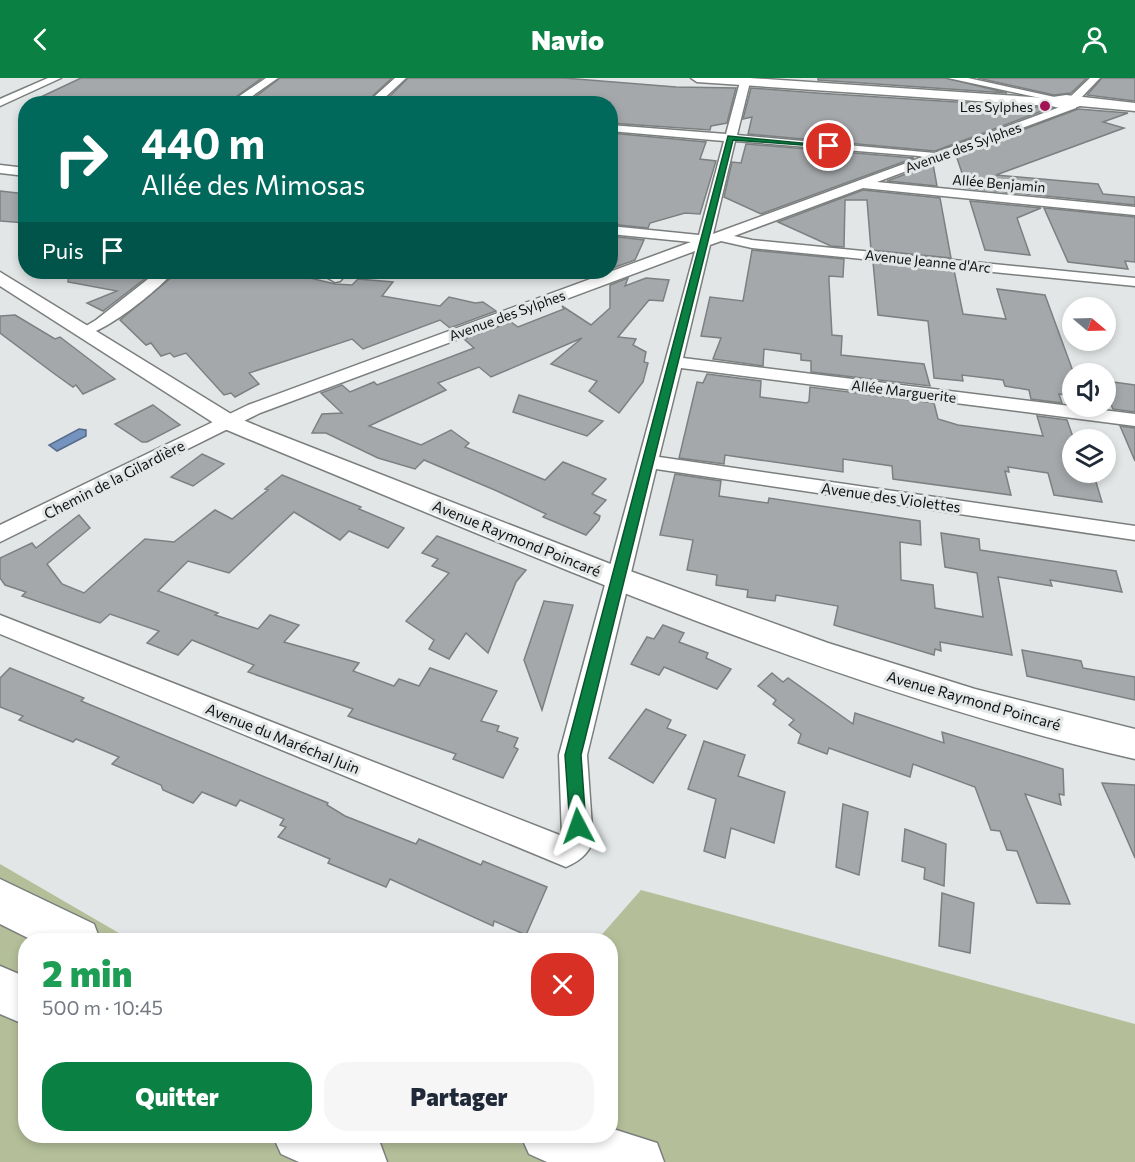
<!DOCTYPE html>
<html lang="fr">
<head>
<meta charset="utf-8">
<style>
	:root { --surface:#fff; --page:#f6f6f7; --text:#1f2937; --muted:#747a83; --accent:#0b8043 }
	body { margin:0; font-family:Commissioner,sans-serif; background:var(--page); color:var(--text); height:100vh; display:flex; flex-direction:column; font-size:22px; white-space:nowrap }
	* { box-sizing:border-box; margin:0 }
	p { font-size:20px; color:var(--muted) }
	.icon { flex:none; width:33px; height:33px; fill:none; stroke:currentColor; stroke-width:2; stroke-linecap:round; stroke-linejoin:round }
	.map { position:relative; flex:1; overflow:hidden }
	.panel { position:absolute; left:18px; top:855px; width:600px; height:210px; display:flex; flex-direction:column; background:var(--surface); border-radius:24px; box-shadow:0 3px 9px #0003 }
	.panel>* { flex:none }
	.banner { position:absolute; left:18px; top:18px; width:600px; height:183px; border-radius:24px; box-shadow:0 3px 9px #0003; background:#00695c; color:#fff; overflow:hidden }
	.needle { width:39px; rotate:109deg }
	.controls { position:absolute; left:1062px; top:219px; display:grid; gap:12px }
	.controls a { display:grid; place-items:center; width:54px; height:54px; border-radius:50%; background:var(--surface); box-shadow:0 3px 9px #0003; font-size:30px }
	.pin { position:absolute; display:grid; place-items:center; width:51px; height:51px; color:#fff; margin:-26px; border:3px solid #fff; border-radius:50%; box-shadow:0 2px 6px #0007 }
	.me { position:absolute; width:66px; margin:-33px; rotate:356deg; stroke-linejoin:round; filter:drop-shadow(0 0 4px #0008) }
	.turn { display:flex; align-items:center; gap:21px; height:126px; padding:0 24px; font-size:27px }
	.turn .icon { width:78px; height:78px; stroke-width:2.5 }
	.turn b { display:block; font-size:42px; line-height:51px }
	.then { display:flex; align-items:center; height:57px; padding:0 24px; background:#0003; gap:12px; font-size:22px }
	.round { display:grid; place-items:center; flex:none; width:63px; height:63px; border-radius:24px; background:var(--page) }
	.headline { display:flex; align-items:center; justify-content:space-between; height:102px; padding:0 24px }
	h1 { font-size:36px; font-weight:800; line-height:45px; color:#1e9e55 }
	.button { display:flex; gap:12px; margin-top:auto; padding:12px 24px }
	.button a { flex:1; height:69px; border-radius:24px; background:var(--accent); color:#fff; font-size:24px; font-weight:800; line-height:69px; text-align:center }
	.button a+a { background:var(--page); color:var(--text) }
	header { display:flex; justify-content:space-between; align-items:center; height:78px; padding:0 24px; background:var(--accent); color:#fff; font-size:27px; font-weight:800 }
	.map>svg:first-child { display:block }
</style>
</head>
<body>
<header><svg class="icon" aria-label="back" viewBox="0 0 24 24"><path d="M15 5l-7 7 7 7"/></svg>Navio<svg class="icon" aria-label="person" viewBox="0 0 24 24"><circle cx="12" cy="8" r="4"/><path d="M4 21q1-7 8-7t8 7"/></svg></header>
<div class="map">
<svg width="1135" height="1084" viewBox="0 0 1135 1084">
	<rect width="100%" height="100%" fill="#e2e6e6"/>
	<path fill="#b4bf9a" d="M0,786L131,862H26V1058H610V862H597L641,812L1135,946V1084H0Z"/>
	<path fill="#7593bf" stroke="#576c8b" stroke-width="1.5" d="M79,351L86,352V358L57,373L49,367Z"/>
	<g fill="#a5a8aa" stroke="#7c8081" stroke-width="1.5">
		<path d="M81,0H262L226,26H26Z"/>
		<path d="M280,0H392L364,26H246Z"/>
		<path d="M408,0H564L676,9L736,10L727,45L711,48L710,52L610,45V24L567,21L563,26H382Z"/>
		<path d="M818,0H946L1007,15L818,2Z"/>
		<path d="M978,0H1087L1071,15L1054,17Z"/>
		<path d="M1102,0H1135V23L1087,17Z"/>
		<path d="M751,10L817,15L1050,30L935,73L748,56L752,39L743,41Z"/>
		<path d="M1078,31L1128,35L1103,44L1124,50L996,97L1098,106L1103,116L1135,119V127L967,110L956,77Z"/>
		<path d="M610,55L706,64L700,81L716,83L700,136L685,135L650,145L648,150L610,146Z"/>
		<path d="M746,66L914,80L761,136L724,119L732,84L741,85Z"/>
		<path d="M933,86L937,108L887,103Z"/>
		<path d="M863,112L940,120L951,180L871,172L867,122H845L844,169L831,168L778,144Z"/>
		<path d="M0,113L26,116V145L0,143Z"/>
		<path d="M970,123L1041,130L1017,140L1030,177L985,172Z"/>
		<path d="M1044,130L1135,139V184L1125,183L1128,191L1068,184Z"/>
		<path d="M610,158L644,162L635,182L610,191Z"/>
		<path d="M752,172L844,181L843,199L829,198V203L832,257L842,258L841,277L924,286L930,308L811,294V283L801,282V276L764,271L763,288L713,281L721,260L701,258L710,219L743,223Z"/>
		<path d="M873,184L954,192L963,236L1006,241L997,211L1045,217L1074,296L1072,318L1059,316L1062,325L1031,321L1029,312L1005,308L1003,302L962,297L963,303L934,300L928,243L878,237Z"/>
		<path d="M69,194H129L151,196L103,233L87,225L117,213L68,204Z"/>
		<path d="M185,194H311L306,199L335,206L352,207L358,201L393,204L382,218L440,228L449,219L475,225L483,224L496,233L450,250L440,242L363,271L352,261L249,295L259,306L235,319L231,315L224,317L186,275L174,279L170,275L161,278L151,265L146,267L120,242L172,199L184,200Z"/>
		<path d="M628,200L625,208L646,200L669,202L663,223L649,222L618,259L636,261L633,267L646,274L644,284L648,285L643,304L619,335L589,313L597,303L551,286L582,260L491,299L479,289L438,305L446,312L369,348L421,367L451,352L469,365L465,369L545,402L563,384L606,401L592,416L606,422L594,435L600,438L599,442L586,457L543,439L546,436L497,413L424,382L415,391L378,380L326,355H312L322,336L342,335L321,315L342,307L350,314L374,304L377,307L474,270L464,261L511,244L518,249L564,231L562,228L591,247L610,230V207Z"/>
		<path d="M15,237L55,261L60,259L115,301L83,316L76,307L73,309L56,297L0,255V238Z"/>
		<path d="M707,296L761,303L760,319L807,325L809,323L810,309L934,325L938,341L958,347L1043,358L1037,338L1067,342L1074,362L1072,394H1093L1102,424L1054,417L1048,395L1008,389L1009,394L1005,393L1011,417L893,401L892,388L843,381V394L725,377L724,386L679,380L697,304L703,305Z"/>
		<path d="M1106,303L1135,307V334L1113,331L1109,322H1106Z"/>
		<path d="M519,317L577,335L603,343L587,358L513,334Z"/>
		<path d="M153,327L180,347L147,364H142L115,346Z"/>
		<path d="M1120,348L1135,350V383Z"/>
		<path d="M202,376L224,386L193,408L171,399Z"/>
		<path d="M675,396L721,403L719,418L768,425L769,420L920,443L921,467L900,464L901,502L933,507L935,530L983,539L977,495L945,489L941,455L979,461L980,472L1116,493L1122,514L1050,502L1052,508L998,499L1012,577L940,564L941,573L935,571L934,577L834,547L838,528L776,517L775,523L747,519L748,512L716,507L717,497L687,492L693,462L660,457Z"/>
		<path d="M282,397L361,429L359,431L404,450L388,470L349,453L340,462L294,434L229,495L188,483L158,513L218,535L215,537L258,551L270,537L299,547L284,564L359,585L353,593L394,608L399,601L419,608L430,590L497,613L481,643L499,648L497,653L518,660L514,669L518,671L503,700L453,681L456,676L348,638L353,631L248,594L254,587L192,562L178,577L147,565L159,553L110,536L100,545L91,542L22,518L26,514L5,507L0,500V480L32,465L36,470L79,437L90,450L47,486L62,506L84,515L145,461L174,464L215,432L232,441L268,412L265,411Z"/>
		<path d="M437,458L526,492L516,504L488,575L466,555L449,581L429,571L434,562L406,543L449,495L432,488L438,481L422,475Z"/>
		<path d="M544,523L573,527L542,632L524,582Z"/>
		<path d="M663,547L684,555L679,564L708,575L706,580L731,591L717,611L664,589L659,597L631,586L647,559L654,561Z"/>
		<path d="M1022,572L1081,583L1083,590L1135,599V622L1027,598Z"/>
		<path d="M10,590L84,620L81,623L328,725L327,727L345,738L416,766L419,761L481,787L483,783L547,809L526,857L494,843L493,848L390,801L386,809L328,785L330,781L278,759L286,749L280,747L284,741L240,722L236,728L202,714L193,725L163,712L161,707L112,686L119,679L76,661L73,664L19,642L23,638L0,629V600Z"/>
		<path d="M772,595L783,604L788,600L853,646L855,635L944,665L942,654L1063,691L1064,717L1059,716L1061,727L1025,716L1070,826L1037,825L1017,773L1007,772L1000,753L991,752L975,709L913,686L910,699L829,670L827,676L798,665L801,656L789,647L794,642L773,626L776,622L758,608Z"/>
		<path d="M646,631L671,642L667,650L686,657L653,705L609,680Z"/>
		<path d="M704,663L745,677L738,698L785,714L774,765L731,750L725,780L704,773L716,721L688,711Z"/>
		<path d="M1102,705L1135,707V780L1115,734Z"/>
		<path d="M843,726L868,734L859,797L836,789Z"/>
		<path d="M905,751L946,766L944,808L924,801L925,790L902,783Z"/>
		<path d="M942,815L974,825L970,875L939,868Z"/>
	</g>
	<g fill="none" stroke-linecap="round" stroke-linejoin="round">
		<defs>
			<g id="minor">
				<path d="M48,0H61L0,28V21Z"/>
				<path d="M266,0H278L241,26H228Z"/>
				<path d="M395,0H406L378,26H366Z"/>
				<path d="M741,0H751L737,57L935,75L1068,26H1076V30L877,104L1135,129V137L863,110L734,158L752,162L1135,200V208L752,170L721,163L710,167L683,280L1135,336V348L681,290L659,379L1135,448V462L656,391L587,677L593,764C587,777 579,783 566,789L0,556V537L562,758L559,677L695,173L260,335L0,464V447L248,327L691,164L610,156V148L699,157L724,63L610,53V47L726,56ZM735,63L919,78L923,79L713,156Z"/>
				<path d="M948,0H968L1059,20L1054,23Z"/>
				<path d="M1090,0H1100L1077,24H1069V20Z"/>
				<path d="M0,87L26,90V98L0,95Z"/>
				<path d="M157,194H173C161,210 97,262 78,257L76,254L96,242Z"/>
				<path d="M333,194H348L340,203L335,204L328,200Z"/>
			</g>
			<g id="tertiary">
				<path d="M691,0H750L1046,20L1066,17L1135,25V33L1080,28L1068,32L1051,28L697,4Z"/>
				<path d="M0,194L236,339L262,350L608,485L828,565L975,611L1135,651V681C828,610 537,479 246,360L220,349L0,208Z"/>
			</g>
			<g id="trunk">
				<path d="M0,801L94,846L100,862H32L0,846Z"/>
				<path d="M0,888L26,899V947L0,936Z"/>
				<path d="M610,1050L657,1065L664,1084H547L529,1076L521,1058H610Z"/>
				<path d="M273,1058H361L380,1065L387,1084H299L281,1076Z"/>
			</g>
		</defs>
		<use href="#minor" stroke="#7a7e7d" stroke-width="3"/>
		<use href="#tertiary" stroke="#7a7e7d" stroke-width="3"/>
		<use href="#trunk" stroke="#7a7e7d" stroke-width="3"/>
		<use href="#minor" fill="#fff" fill-rule="evenodd"/>
		<use href="#tertiary" fill="#fff" fill-rule="evenodd"/>
		<use href="#trunk" fill="#fff" fill-rule="evenodd"/>
	</g>
	<path fill="#0b8043" stroke="#07532c" stroke-width="1.5" d="M728,58L832,68L829,69L733,62L581,677L586,748L584,753L578,756L572,753L570,748L565,677Z"/>
	<circle fill="#a31257" stroke="#e2e6e6" stroke-width="2" cx="1045" cy="28" r="6"/>
	<g text-anchor="middle" dominant-baseline="central" stroke-width="6" stroke-linejoin="round" paint-order="stroke">
		<g font-size="14" fill="#101111" stroke="#e2e6e6" text-anchor="end">
			<text x="1033" y="28">Les Sylphes</text>
		</g>
		<g font-size="14" fill="#101111" stroke="#e2e6e6">
			<text transform="translate(963 69) rotate(-20)">Avenue des Sylphes</text>
			<text transform="translate(999 105) rotate(5)">Allée Benjamin</text>
			<text transform="translate(928 183) rotate(6)">Avenue Jeanne d'Arc</text>
			<text transform="translate(507 237) rotate(-20)">Avenue des Sylphes</text>
			<text transform="translate(904 313) rotate(7)">Allée Marguerite</text>
		</g>
		<g font-size="15" fill="#101111" stroke="#e2e6e6">
			<text transform="translate(114 401) rotate(-27)">Chemin de la Gilardière</text>
			<text transform="translate(891 419) rotate(8)">Avenue des Violettes</text>
			<text transform="translate(517 460) rotate(22)">Avenue Raymond Poincaré</text>
			<text transform="translate(974 622) rotate(16)">Avenue Raymond Poincaré</text>
			<text transform="translate(283 660) rotate(22)">Avenue du Maréchal Juin</text>
		</g>
	</g>
</svg>
<div class="controls">
<a><svg class="needle" viewBox="-14 -14 28 28"><path d="M0-13l5 13h-10z" fill="#e53935"/><path d="M0 13l5-13h-10z" fill="#747a83"/></svg></a>
<a><svg class="icon" aria-label="sound" viewBox="0 0 24 24"><path d="M4 9h4l5-4v14l-5-4H4zM17 9q2 3 0 6"/></svg></a>
<a><svg class="icon" aria-label="layers" viewBox="0 0 24 24"><path d="M12 4l9 5-9 5-9-5zM3 14l9 5 9-5"/></svg></a>
</div>
<div class="pin" style="left:829px;top:68px;background:#d93025"><svg class="icon" aria-label="arrive" viewBox="0 0 24 24"><path d="M6 21V4h12l-3 4 3 4H6"/></svg></div>
<svg class="me" style="left:578px;top:748px" viewBox="-20 -20 40 40"><path d="M0-17L14 15 0 8-14 15z" fill="#0b8043" stroke="#fff" stroke-width="4"/></svg>
<div class="banner">
<div class="turn"><svg class="icon" aria-label="right" viewBox="0 0 24 24"><path d="M7 20v-9h11M14 6l5 5-5 5"/></svg><div><b>440 m</b>Allée des Mimosas</div></div>
<div class="then">Puis<svg class="icon" aria-label="arrive" viewBox="0 0 24 24"><path d="M6 21V4h12l-3 4 3 4H6"/></svg></div>
</div>
<section class="panel">
<div class="headline"><div><h1>2 min</h1><p>500 m · 10:45</p></div><a class="round" style="background:#d93025;color:#fff"><svg class="icon" aria-label="close" viewBox="0 0 24 24"><path d="M6 6l12 12M18 6L6 18"/></svg></a></div>
<div class="button"><a>Quitter</a><a>Partager</a></div>
</section>
</div>
</body>
</html>
